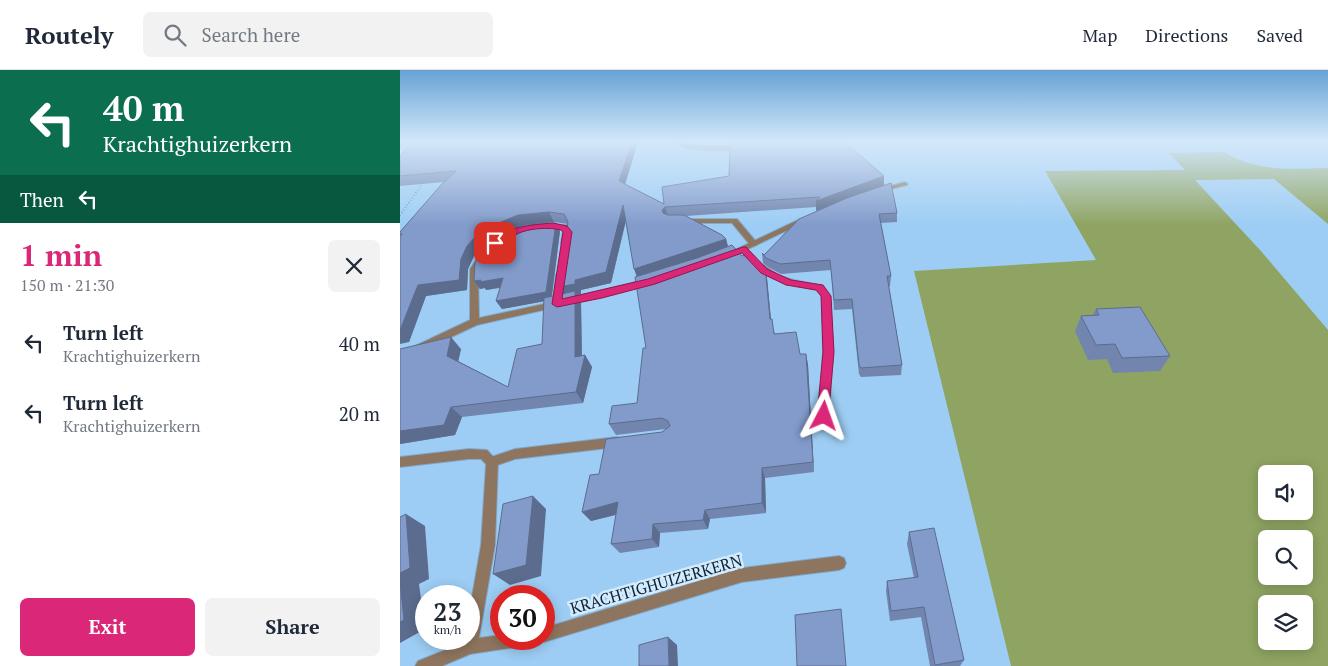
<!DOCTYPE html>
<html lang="en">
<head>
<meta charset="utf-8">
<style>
	:root { --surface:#fff; --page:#f2f2f3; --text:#1f2937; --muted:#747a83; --line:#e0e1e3; --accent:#db2777 }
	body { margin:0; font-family:"PT Serif",serif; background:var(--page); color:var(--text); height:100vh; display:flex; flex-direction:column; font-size:19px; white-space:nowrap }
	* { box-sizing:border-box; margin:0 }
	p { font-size:16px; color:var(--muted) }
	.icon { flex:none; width:28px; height:28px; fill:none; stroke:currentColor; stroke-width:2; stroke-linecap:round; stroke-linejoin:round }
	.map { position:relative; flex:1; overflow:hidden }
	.side { display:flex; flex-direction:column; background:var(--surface); width:400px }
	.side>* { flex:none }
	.guide { background:#0b6e4f; color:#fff; overflow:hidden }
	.tools { position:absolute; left:858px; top:395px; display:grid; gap:10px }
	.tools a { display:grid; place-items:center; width:55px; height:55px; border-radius:8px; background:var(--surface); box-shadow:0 2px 12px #0003; font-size:25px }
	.speed { position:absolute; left:15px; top:515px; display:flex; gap:10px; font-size:25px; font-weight:700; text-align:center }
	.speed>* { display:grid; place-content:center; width:65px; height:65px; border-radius:50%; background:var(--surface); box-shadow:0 2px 12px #0003; line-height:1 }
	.speed small { font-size:12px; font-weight:400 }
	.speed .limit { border:8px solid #d22; background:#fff; color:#111 }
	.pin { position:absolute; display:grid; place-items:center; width:42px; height:42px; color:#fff; margin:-21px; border-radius:10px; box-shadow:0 2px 8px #0006 }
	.me { position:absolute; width:55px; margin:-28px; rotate:4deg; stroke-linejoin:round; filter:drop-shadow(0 0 4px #0008) }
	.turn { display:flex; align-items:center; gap:18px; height:105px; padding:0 20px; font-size:22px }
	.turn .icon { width:65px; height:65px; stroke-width:2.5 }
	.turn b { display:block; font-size:35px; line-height:42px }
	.then { display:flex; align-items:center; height:48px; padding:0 20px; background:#0003; gap:10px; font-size:19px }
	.round { display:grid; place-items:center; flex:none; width:52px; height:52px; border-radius:8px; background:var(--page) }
	.head { display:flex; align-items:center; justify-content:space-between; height:85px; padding:0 20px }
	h1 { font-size:30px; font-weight:800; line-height:38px; color:var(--accent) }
	.action { display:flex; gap:10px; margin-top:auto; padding:10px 20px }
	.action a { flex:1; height:58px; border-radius:8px; background:var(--accent); color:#fff; font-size:20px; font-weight:800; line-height:58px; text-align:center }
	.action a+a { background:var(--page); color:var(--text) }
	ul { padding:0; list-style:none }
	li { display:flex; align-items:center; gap:15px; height:70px; padding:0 20px }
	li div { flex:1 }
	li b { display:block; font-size:19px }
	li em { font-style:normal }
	header { display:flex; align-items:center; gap:30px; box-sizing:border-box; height:70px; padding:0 25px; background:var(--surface); border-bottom:1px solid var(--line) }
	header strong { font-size:24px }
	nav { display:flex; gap:28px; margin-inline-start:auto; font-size:18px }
	.search { width:350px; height:45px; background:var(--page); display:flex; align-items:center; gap:12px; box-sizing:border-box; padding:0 18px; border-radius:8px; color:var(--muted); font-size:19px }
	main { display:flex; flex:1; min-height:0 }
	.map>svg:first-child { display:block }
</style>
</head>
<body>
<header>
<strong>Routely</strong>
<div class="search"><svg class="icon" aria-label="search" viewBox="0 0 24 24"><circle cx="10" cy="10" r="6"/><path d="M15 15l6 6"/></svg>Search here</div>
<nav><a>Map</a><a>Directions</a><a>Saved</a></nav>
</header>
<main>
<section class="side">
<div class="guide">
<div class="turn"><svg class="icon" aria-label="left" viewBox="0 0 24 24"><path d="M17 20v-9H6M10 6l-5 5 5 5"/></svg><div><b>40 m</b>Krachtighuizerkern</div></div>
<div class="then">Then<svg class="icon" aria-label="left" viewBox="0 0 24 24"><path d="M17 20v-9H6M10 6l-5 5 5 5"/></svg></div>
</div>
<div class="head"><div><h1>1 min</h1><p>150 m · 21:30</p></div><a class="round"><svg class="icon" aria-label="close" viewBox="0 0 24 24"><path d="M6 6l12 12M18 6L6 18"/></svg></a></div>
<ul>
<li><svg class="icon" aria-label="left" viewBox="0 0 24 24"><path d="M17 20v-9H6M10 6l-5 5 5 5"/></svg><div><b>Turn left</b><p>Krachtighuizerkern</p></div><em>40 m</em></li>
<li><svg class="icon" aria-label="left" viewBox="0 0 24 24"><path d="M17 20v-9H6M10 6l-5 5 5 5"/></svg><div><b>Turn left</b><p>Krachtighuizerkern</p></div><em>20 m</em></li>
</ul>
<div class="action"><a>Exit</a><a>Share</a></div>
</section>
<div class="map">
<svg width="928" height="596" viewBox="0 0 928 596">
	<rect width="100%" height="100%" fill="#9dcdf4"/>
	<path fill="#8fa462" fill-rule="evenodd" d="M824,82C856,102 891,99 928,98V154L874,109L795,110L860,180L928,260V596H611L514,201L696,190L645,101L785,100L769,83ZM866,404H904V441H866ZM866,469H904V506H866ZM866,534H904V571H866Z"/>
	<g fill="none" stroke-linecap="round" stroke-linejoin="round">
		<defs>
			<g id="lane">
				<path d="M273,72H280L292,75L309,76L342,75L345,77L342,79C321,80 292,84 273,72Z"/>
				<path d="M279,149H337L358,174L354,176H351L332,153H282L278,151Z"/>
				<path d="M217,367L221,369L223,372L221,375L217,377L115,389L92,397L88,396L86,392L88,388L115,379Z"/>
				<path d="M70,570L75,572L77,577L75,582L42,596H15L18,591Z"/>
			</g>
			<g id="street">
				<path d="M505,112L508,114L507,115L479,122L476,120Z"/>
				<path d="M400,149H406L407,151L329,188H326L322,186Z"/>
				<path d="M142,154L167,155L171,162L168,175H162L161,173L163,162L161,159L142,158Z"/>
				<path d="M79,186H82L86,188L78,199L79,248L153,232L156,204L160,201L164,204L161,234L157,237L77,255L0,291V283L70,250V199Z"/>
				<path d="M356,190L380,206L394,210L423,216L430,226L433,282L429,346L428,349L424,350L420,349L419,346L423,282L422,226L417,220C393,216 371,212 353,195L352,193Z"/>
				<path d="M248,209L252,212L251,214L167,235L163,232L167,229Z"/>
				<path d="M69,379L87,380L98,392L95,475L79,568L101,565V569H131L129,574L124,576L70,584L65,582L63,577L64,569H69V544L81,475L86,394L81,389H69L0,397V387Z"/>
				<path d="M439,486L444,488L446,493L444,498L439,500L342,512L144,572L138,569H144V558L342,498Z"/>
			</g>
		</defs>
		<use href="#lane" stroke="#81abcd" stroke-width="2"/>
		<use href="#street" stroke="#81abcd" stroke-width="2"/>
		<path stroke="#53748f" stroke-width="2" stroke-dasharray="0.5 2.5" stroke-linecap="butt" d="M0,145L23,113"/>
		<use href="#lane" fill="#8e755f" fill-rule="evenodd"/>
		<use href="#street" fill="#8e755f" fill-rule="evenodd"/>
	</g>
	<g fill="#7185af" fill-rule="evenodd">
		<path d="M12,72H238L225,114L264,134L329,106L332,72H447V75L484,115L497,143V152L480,153L491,206L490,216H489L502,295L501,305L461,307L459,304L452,239L434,240L431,200L381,204L368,197L363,193L362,183L364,185L422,139L416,137L286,146L326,169L328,177L342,186L365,196L367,208L371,249L375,264L400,284H406L408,295L414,402L365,408L366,443L310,449L308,459L260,463L259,477L220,483L211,474L216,445L191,451L182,442L199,404L266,359L216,365L209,354L237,333L246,278L237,206L226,151L211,213L181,220V224L177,225L181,233L182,286L185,285L192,297L183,333L62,347L55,365L0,374V279H61L58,291L108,317L142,274L144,231L102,239L96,231L100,218L86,220L85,218L80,219L74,211L93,168L83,176L74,186L68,199L67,220L26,226L9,272L0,162L44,112L0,116V86ZM154,152L168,154L162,224L152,227L160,161L130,155ZM124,155L94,168L95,167Z"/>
		<path d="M696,239L770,286L760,301L713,303L707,289L688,290L675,261L681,246L693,245Z"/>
		<path d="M509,462L564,590L560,596H530L521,547L490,551L486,521L487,511L514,508L507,474Z"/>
	</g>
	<g fill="#5c6c8e">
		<path d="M0,72H9L0,76Z"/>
		<path d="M232,72H238L223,121L219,111Z"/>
		<path d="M484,106V116L416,141V131Z"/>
		<path d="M223,135L227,145L211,213L181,220V224L177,225L181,233L182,298L185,285L192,297L183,333L176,322L175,287L164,228L158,217L175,210Z"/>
		<path d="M265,137L268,147L265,150L262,140Z"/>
		<path d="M149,142L154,152L124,155L95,167L83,176L74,186L68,199L67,220L26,226L9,272L0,274V260L18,215L61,189L67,176L76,166L89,157L118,145Z"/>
		<path d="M156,153L160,161L151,230L102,239L96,231Z"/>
		<path d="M326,169L329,180L238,210L234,199Z"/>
		<path d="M365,196L367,208L372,261L370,249Z"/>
		<path d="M103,208L108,216L86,220L85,218L80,219L74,211Z"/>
		<path d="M51,267L61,279L57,297L47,286Z"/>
		<path d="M406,284L408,295L414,402L413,392Z"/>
		<path d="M51,337L62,347L55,365L0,374V361Z"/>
		<path d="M362,398L365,408L366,443L362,433Z"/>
		<path d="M133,426L146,439L141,506L110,515L93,504Z"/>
		<path d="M218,432L226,442L191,451L182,442Z"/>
		<path d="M305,440L310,449L308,459L303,450Z"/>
		<path d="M6,444L25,456L29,509L19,514L25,559L0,573V503Z"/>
		<path d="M253,454L260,463L259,477L252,469Z"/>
		<path d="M268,567L277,575L278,596H269Z"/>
	</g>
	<g fill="#839bcb" stroke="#5c6c8e">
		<path d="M12,72H232L219,111L264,134L262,117L329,106L330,74L365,72H447V74L484,106L416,131L420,127L265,137L262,140L263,143L268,145H284L322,165L326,169L234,199L223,135L206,202L175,210V214L158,217L168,152L164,144L149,142L118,145L89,157L76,166L67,176L61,189L59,210L18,215L0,260V167L2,164H0V162L41,115L56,101L0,106V86Z"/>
		<path d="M491,113L497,143L479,144L491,206H487L502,295L461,298L459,295L452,229L434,230L430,190L380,194L366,188L362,183L364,185L399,149L447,128Z"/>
		<path d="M156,153L146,222L96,231L103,208L80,212L81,210L74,211L75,193L79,184L93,168L126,155Z"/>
		<path d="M332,175L342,186L349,184L357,193L365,196L370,249H372L374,264L396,262L400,284H406L413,392L362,398V433L305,440L303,450L253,454L252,469L211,474L218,432L182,442L190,405L199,404L206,369L262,362L270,356L268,351L262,348L209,354L212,336L237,333L243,278H246L235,207L297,188Z"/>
		<path d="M175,221V287L185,285L176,322L51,337L44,355L0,361V279L51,267L47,286L108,317L117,279L142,274L144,228Z"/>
		<path d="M740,237L770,286L722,288L715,274L696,275L681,246L699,245L696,239Z"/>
		<path d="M133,426L126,495L93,504L103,434Z"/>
		<path d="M6,444L10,498L0,503V447Z"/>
		<path d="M534,458L564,590L535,595L524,537L491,541L487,511L518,507L509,462Z"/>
		<path d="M0,512L4,550L0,552Z"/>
		<path d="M441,539L446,596H397L395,545Z"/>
		<path d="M268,567L269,596H239V575Z"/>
	</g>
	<linearGradient id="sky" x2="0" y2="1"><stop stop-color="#67a2d5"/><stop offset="0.46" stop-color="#d3e8fa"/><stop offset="1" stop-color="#d3e8fa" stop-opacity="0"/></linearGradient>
	<rect width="928" height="155" fill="url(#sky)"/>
	<path fill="#db2777" stroke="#8e194d" d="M153,153L167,156L172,162L162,229L248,209L343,177H346L367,199L391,210L423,215L431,226L434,282L428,349H419L417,346L423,282L421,226L416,220L386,215L361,203L342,183L255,214L202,228L157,237L152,234L163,162L161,160C149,157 129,158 117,164C109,167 101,176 92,175L90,173C107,156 131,155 153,153Z"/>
	<g text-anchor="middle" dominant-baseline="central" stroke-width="5" stroke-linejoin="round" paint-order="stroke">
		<g font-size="16" fill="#102332" stroke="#d3ebff">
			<text transform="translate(256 514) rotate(-16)">KRACHTIGHUIZERKERN</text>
		</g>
	</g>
</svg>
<div class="tools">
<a><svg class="icon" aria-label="sound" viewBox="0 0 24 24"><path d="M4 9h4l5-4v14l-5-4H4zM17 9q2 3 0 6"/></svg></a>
<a><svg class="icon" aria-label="search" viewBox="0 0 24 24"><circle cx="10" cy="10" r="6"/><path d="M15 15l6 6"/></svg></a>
<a><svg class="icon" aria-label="layers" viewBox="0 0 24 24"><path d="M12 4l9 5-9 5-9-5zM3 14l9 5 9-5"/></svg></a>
</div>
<div class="speed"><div>23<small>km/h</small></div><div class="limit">30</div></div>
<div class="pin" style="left:95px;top:173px;background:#d93025"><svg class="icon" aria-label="arrive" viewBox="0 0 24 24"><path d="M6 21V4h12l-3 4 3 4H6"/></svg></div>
<svg class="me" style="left:424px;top:346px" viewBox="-20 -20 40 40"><path d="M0-17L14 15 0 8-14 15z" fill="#db2777" stroke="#fff" stroke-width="4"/></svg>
</div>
</main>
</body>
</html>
